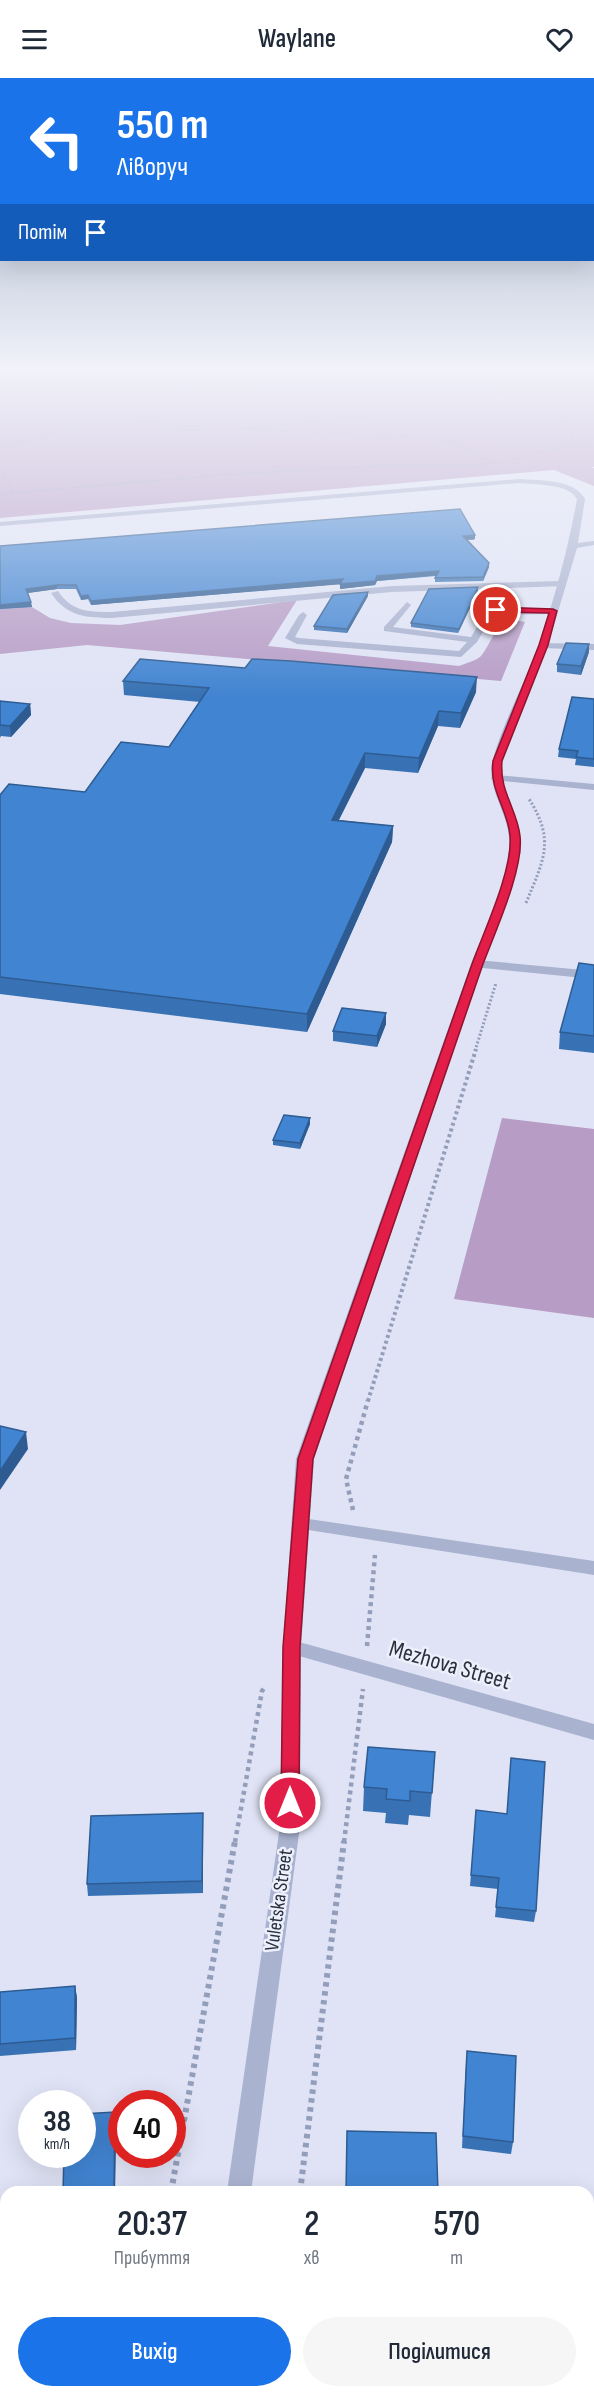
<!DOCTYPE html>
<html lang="uk">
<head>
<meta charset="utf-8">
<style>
	:root { --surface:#fff; --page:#f6f6f7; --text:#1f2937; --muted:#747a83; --accent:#1a73e8 }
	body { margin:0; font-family:"Sofia Sans Condensed",sans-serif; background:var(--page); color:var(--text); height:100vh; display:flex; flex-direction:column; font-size:22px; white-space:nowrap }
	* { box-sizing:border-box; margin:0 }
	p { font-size:20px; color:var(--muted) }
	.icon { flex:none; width:33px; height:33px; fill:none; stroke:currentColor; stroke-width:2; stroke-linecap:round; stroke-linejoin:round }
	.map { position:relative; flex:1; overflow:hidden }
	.sheet { position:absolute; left:0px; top:2108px; width:594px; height:212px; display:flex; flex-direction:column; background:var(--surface); border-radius:18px 18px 0 0; box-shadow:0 6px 24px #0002 }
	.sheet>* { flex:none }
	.guide { position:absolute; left:0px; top:0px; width:594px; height:183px; box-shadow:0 6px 24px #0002; background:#1a73e8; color:#fff; overflow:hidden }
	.speed { position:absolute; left:18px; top:2012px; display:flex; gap:12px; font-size:30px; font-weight:700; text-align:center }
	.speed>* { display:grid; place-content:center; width:78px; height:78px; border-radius:50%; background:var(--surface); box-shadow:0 6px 24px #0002; line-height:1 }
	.speed small { font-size:15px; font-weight:400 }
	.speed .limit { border:9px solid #d22; background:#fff; color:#111 }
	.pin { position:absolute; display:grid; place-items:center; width:51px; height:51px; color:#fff; margin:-26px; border:3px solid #fff; border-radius:50%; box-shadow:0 2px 6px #0007 }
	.me { position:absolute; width:66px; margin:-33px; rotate:0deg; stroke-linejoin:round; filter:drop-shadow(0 0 4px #0008) }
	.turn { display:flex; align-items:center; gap:21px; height:126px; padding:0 18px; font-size:27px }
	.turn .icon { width:78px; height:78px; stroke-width:2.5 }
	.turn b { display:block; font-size:42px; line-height:51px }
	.then { display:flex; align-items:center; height:57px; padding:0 18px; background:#0003; gap:12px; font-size:22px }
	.eta { display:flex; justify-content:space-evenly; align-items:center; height:102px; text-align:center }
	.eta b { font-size:36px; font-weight:600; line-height:42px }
	.primary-button { display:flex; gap:12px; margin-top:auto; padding:12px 18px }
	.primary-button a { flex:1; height:69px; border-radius:36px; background:var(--accent); color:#fff; font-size:24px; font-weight:600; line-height:69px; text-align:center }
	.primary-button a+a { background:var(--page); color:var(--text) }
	header { display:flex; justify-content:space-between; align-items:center; height:78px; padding:0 18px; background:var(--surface); font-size:27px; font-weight:600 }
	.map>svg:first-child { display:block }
</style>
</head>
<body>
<header><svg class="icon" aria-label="menu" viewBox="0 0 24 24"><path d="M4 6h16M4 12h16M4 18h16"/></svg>Waylane<svg class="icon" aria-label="heart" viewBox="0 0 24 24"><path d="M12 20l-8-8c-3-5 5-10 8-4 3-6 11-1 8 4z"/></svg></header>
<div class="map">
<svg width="594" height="2318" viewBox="0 0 594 2318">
	<rect width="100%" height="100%" fill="#dfe3f5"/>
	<g fill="#b79dc6">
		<path d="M0,294H594V389L591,390H594V408L554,392L0,440Z"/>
		<path d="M297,522L268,568L459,588C466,585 476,583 481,578C495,560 497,536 525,544L501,603L87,567L0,576V531L32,529L50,540L71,545L120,547Z"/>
		<path d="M502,1040L594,1051V1240L454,1221Z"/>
	</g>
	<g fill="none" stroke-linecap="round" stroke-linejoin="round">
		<g stroke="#939ebb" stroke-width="1.5" stroke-dasharray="1.5 1.5" stroke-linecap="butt">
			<path d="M116,294L100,321L137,343L203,349"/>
			<path d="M147,294C231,326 328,341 418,324C437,320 456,313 475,307"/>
			<path d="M255,294L321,301L427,294"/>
			<path d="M543,330L594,324"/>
			<path d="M247,352L417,358L452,364L491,385"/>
			<path d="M570,368L594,367"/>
			<path d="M0,369L66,352H227L447,330L533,328"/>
			<path d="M0,393L14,415"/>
			<path d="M0,416L221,397L389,387L491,386L570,368L575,349L543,330L437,294"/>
		</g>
		<g stroke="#939ebb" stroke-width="3" stroke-dasharray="2 2" stroke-linecap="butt">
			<path d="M526,825C543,783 556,763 529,721"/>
			<path d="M475,973L496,905"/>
		</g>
		<path stroke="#939ebb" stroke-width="4" stroke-dasharray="3 3" stroke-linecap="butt" d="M368,1323L476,971"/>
		<g stroke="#939ebb" stroke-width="4.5" stroke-dasharray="4 4" stroke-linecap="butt">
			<path d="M353,1432L346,1401L368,1322"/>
			<path d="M367,1568L375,1477"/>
			<path d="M235,1764L262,1613L266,1608"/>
			<path d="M344,1764L363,1611"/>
		</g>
		<g stroke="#939ebb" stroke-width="6" stroke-dasharray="4.5 4.5" stroke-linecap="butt">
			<path d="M171,2114L235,1763"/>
			<path d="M300,2114L344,1763"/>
			<path d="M134,2318L135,2313"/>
			<path d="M274,2318L275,2313"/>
		</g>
		<g fill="#a9b2cf" fill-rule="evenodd">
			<path d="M561,503L565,506L564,508L392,514L112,540C86,540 66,538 51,515L58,513C72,534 89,534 112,534L392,508Z"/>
			<path d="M407,524L411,527L393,549L471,559L487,532L553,530L557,533L553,536L493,537L477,564L461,579L297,566L285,560L299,537L303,534L307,537L295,559L299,560L459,573L467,564L384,553V549Z"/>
			<path d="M540,565L594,566V572L543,570L540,569Z"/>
			<path d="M496,697L594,706V712L492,702L491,700Z"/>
			<path d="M477,882L594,893V901L473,889L471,886Z"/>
			<path d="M302,1440L594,1483V1497L296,1450L293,1446L296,1442Z"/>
		</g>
		<path fill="#a9b2cf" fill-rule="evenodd" d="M292,1562L594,1646V1662L285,1574L283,1569L285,1564Z"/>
		<g fill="#a9b2cf" fill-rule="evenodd">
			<path d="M519,401C540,403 573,400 585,421L578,465L594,463V467L577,470L548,567L502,683L503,704L519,748L521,772L508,822L483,886L314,1381L301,1569L300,1748L251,2114H227L280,1748L283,1569L296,1381L471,886C487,847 511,803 509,760C508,734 485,708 493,681C504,642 525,605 539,566C555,519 568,471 577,421C568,405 536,407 519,405L0,448V444Z"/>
			<path d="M198,2313H224L223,2318H197Z"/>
		</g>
	</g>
	<g fill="#3872b4">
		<path d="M467,461L489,485V489L483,503L435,504V500L436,498L377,503L375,507L340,511V506L91,527L88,521L81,522L76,511H57L28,515L32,529L0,531V468L475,461Z"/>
		<path d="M478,513L458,555L411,549V545Z"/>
		<path d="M368,518L347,555L314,552V548Z"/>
		<path d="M589,566V574L581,597L557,594V586Z"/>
		<path d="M123,603L476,614L460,650L438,648L418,695L365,690L339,742L393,748L392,764L307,954L0,916V717L85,714L169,669L200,624L124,617Z"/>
		<path d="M594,621V689L575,687L576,681L558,679L559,671Z"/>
		<path d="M0,623L30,626L31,637L11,659L1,658L0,660Z"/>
		<path d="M594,887V975L559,971L560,954Z"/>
		<path d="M386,946L377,969L333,963V953Z"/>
		<path d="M310,1040V1046L300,1071L273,1067V1062Z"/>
		<path d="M435,1674L430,1739L409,1737L408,1747L385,1745L386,1735L363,1733L364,1709Z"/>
		<path d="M476,1732L536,1833L534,1844L495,1839L498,1811L470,1808Z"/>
		<path d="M203,1735V1815L88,1818L87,1806Z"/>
		<path d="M75,1908L77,1920L76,1972L0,1978V1914Z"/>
		<path d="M466,1985L513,2064L511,2076L462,2070Z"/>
		<path d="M115,2034L116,2046L115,2114H63L64,2082H45L44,2076H82V2036Z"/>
		<rect x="588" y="2128" width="6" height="80"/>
	</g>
	<g fill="#2e5c92">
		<path d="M475,457V461L463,462V458Z"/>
		<path d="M489,485V489L483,503V499Z"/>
		<path d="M439,493V497L377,503L375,507L340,511V506L377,498Z"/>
		<path d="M343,501V506L91,527V523Z"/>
		<path d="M57,507V511L27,515L26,511Z"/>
		<path d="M478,509V513L458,555L459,551Z"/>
		<path d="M368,514V518L347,555V551Z"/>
		<path d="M88,517V521L81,522V518Z"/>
		<path d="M31,524L32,529L0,531V527Z"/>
		<path d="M589,566V574L581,597V588Z"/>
		<path d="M477,599L476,614L460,650L461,635Z"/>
		<path d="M30,626L31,637L11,659L10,648Z"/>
		<path d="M439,633L438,648L418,695L419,680Z"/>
		<path d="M365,675V690L331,757L332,742Z"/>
		<path d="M393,748L392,764L307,954V936Z"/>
		<path d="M386,935V946L377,969V958Z"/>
		<path d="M310,1040V1046L300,1071V1065Z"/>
		<path d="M26,1354L28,1371L0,1412V1393Z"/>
		<path d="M203,1735V1815L202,1803Z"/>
		<path d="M75,1908L77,1920L76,1972L75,1960Z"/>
		<path d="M115,2034L116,2046L115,2114H114Z"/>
	</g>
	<g fill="#4184d1" stroke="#2e5c92" stroke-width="1.5">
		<path d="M460,431L475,457L463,458L489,485L483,499L435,500L439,493L377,498L375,503L340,506L343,501L91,523L88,517L81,518L76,507H57L26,511L31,524L0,527V468Z"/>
		<path d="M478,509L459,551L411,545L429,511Z"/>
		<path d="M368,514L347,551L314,548L333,517Z"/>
		<path d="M566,565L589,566L581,588L557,586Z"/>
		<path d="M140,581L245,590L252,581L291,583L477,599L461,635L439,633L419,680L365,675L332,742L393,748L307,936L0,899V717L9,706L85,714L121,664L169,669L209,610L123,603Z"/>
		<path d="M572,619L594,621V681L576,679L578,673L559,671Z"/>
		<path d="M0,623L30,626L10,648L0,647Z"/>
		<path d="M579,885L594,887V958L560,954Z"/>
		<path d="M342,930L386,935L377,958L333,953Z"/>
		<path d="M284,1037L310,1040L300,1065L273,1062Z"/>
		<path d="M0,1348L26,1354L0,1393Z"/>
		<path d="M368,1669L435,1674L432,1715L410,1713V1723L386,1721L387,1711L364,1709Z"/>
		<path d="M511,1680L545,1684L536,1833L496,1829L499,1800L471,1797L476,1732L507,1736Z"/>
		<path d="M203,1735L202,1803L87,1806L91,1738Z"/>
		<path d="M75,1908V1960L0,1966V1914Z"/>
		<path d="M467,1973L516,1978L513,2064L463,2058Z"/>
		<path d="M115,2034L114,2114H63L64,2076H82V2036Z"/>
		<path d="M347,2053L436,2055L438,2114H346Z"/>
		<rect x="588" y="2128" width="6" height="70"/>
	</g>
	<linearGradient id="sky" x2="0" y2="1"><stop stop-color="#93a5bc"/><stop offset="0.47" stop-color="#f1f2fa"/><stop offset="1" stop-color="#f1f2fa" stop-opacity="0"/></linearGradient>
	<rect width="594" height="619" fill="url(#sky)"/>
	<path fill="#e11d48" stroke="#92132f" stroke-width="1.5" d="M496,529L553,531L557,533L548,567L502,683C499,713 517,731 520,758C524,791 495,854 483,886L313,1381L300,1569L299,1725L297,1731L290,1733L284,1731L281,1725L283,1569L298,1381L472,886C484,853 513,792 510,758C508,731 489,713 493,683L539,567L549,535L493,534Z"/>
	<g text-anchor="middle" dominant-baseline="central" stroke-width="5" stroke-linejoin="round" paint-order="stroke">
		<g font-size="20" fill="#29313c" stroke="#eceffc">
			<text transform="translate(279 1822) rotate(-82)">Vuletska Street</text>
		</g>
		<g font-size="24" fill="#29313c" stroke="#eceffc">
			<text transform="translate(450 1587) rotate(16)">Mezhova Street</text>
		</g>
	</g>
</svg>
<div class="speed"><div>38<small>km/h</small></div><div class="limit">40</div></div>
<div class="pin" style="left:496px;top:532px;background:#d93025"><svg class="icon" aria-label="arrive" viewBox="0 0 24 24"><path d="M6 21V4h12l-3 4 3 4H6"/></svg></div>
<svg class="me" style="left:290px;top:1725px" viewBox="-20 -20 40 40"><circle r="17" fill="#e11d48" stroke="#fff" stroke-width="3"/><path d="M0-11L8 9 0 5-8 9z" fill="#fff"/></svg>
<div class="guide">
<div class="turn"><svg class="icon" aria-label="left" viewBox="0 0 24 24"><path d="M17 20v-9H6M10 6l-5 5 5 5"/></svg><div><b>550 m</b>Ліворуч</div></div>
<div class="then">Потім<svg class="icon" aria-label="arrive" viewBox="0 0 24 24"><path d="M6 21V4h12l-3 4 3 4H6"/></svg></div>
</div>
<section class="sheet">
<div class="eta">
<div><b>20:37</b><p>Прибуття</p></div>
<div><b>2</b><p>хв</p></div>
<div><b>570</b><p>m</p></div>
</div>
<div class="primary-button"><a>Вихід</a><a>Поділитися</a></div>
</section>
</div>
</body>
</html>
